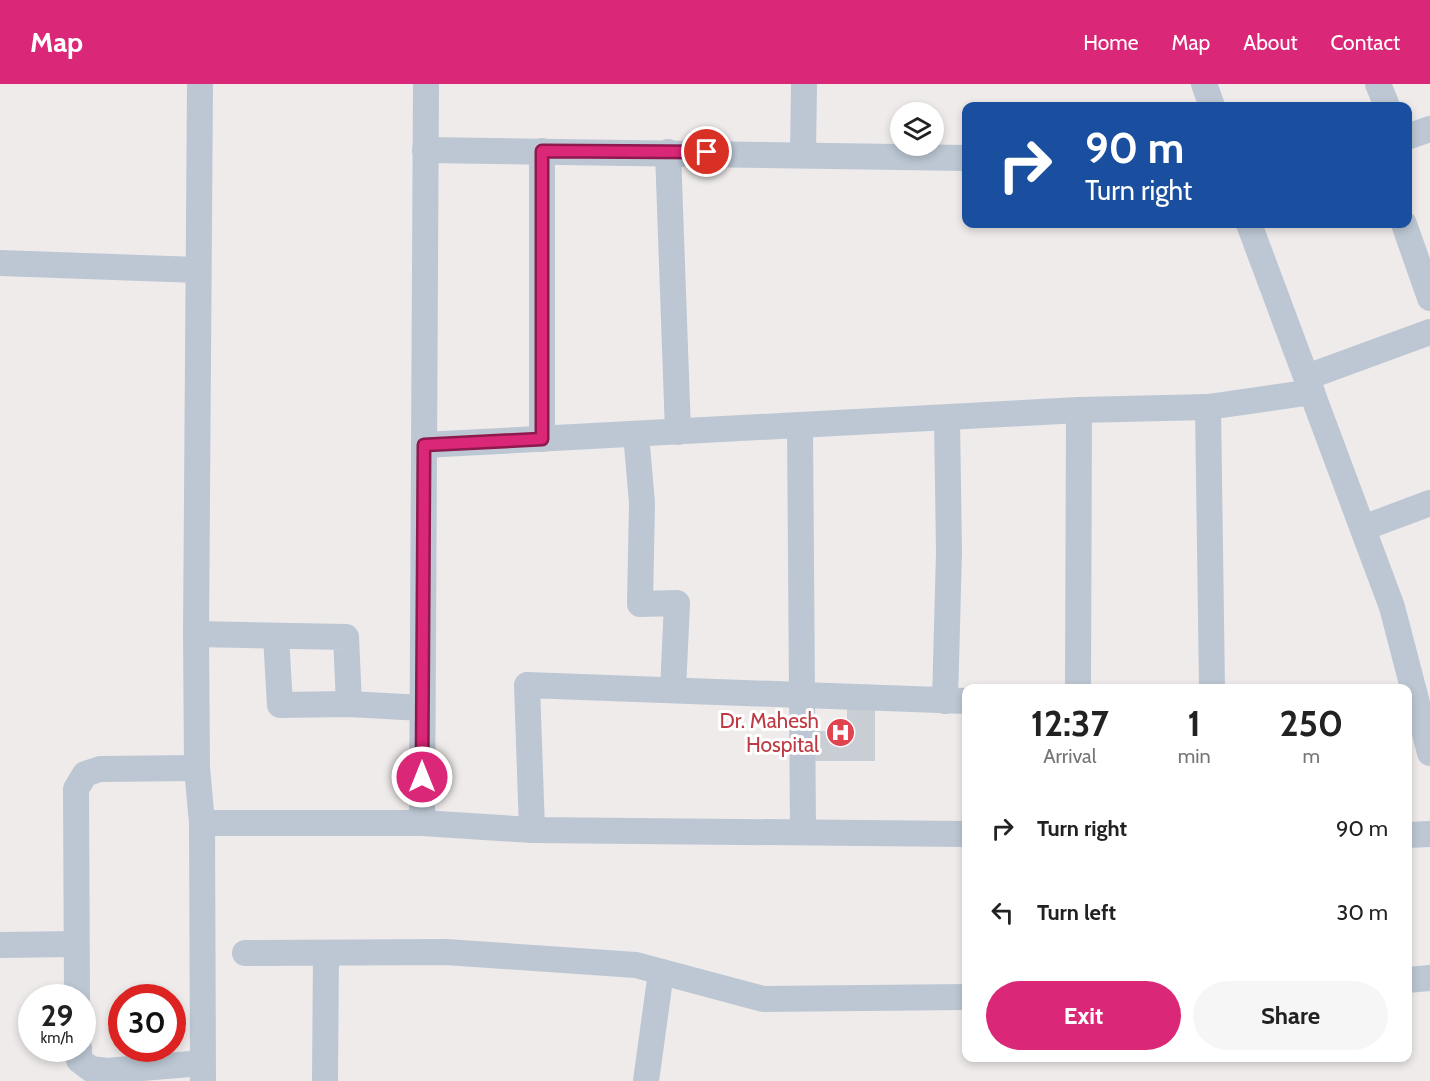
<!DOCTYPE html>
<html lang="en">
<head>
<meta charset="utf-8">
<style>
	:root { --surface:#fff; --page:#f6f6f6; --text:#222; --muted:#767676; --accent:#db2777 }
	body { margin:0; font-family:Cabin,sans-serif; background:var(--page); color:var(--text); height:100vh; display:flex; flex-direction:column; font-size:22px; white-space:nowrap }
	* { box-sizing:border-box; margin:0 }
	p { font-size:20px; color:var(--muted) }
	.icon { flex:none; width:33px; height:33px; fill:none; stroke:currentColor; stroke-width:2; stroke-linecap:round; stroke-linejoin:round }
	.map { position:relative; flex:1; overflow:hidden }
	.sheet { position:absolute; left:962px; top:600px; width:450px; height:378px; display:flex; flex-direction:column; background:var(--surface); border-radius:12px; box-shadow:0 3px 9px #0003 }
	.sheet>* { flex:none }
	.guide { position:absolute; left:962px; top:18px; width:450px; height:126px; border-radius:12px; box-shadow:0 3px 9px #0003; background:#1a4fa0; color:#fff; overflow:hidden }
	.tools { position:absolute; left:890px; top:18px; display:grid; gap:12px }
	.tools a { display:grid; place-items:center; width:54px; height:54px; border-radius:50%; background:var(--surface); box-shadow:0 3px 9px #0003; font-size:30px }
	.speed { position:absolute; left:18px; top:900px; display:flex; gap:12px; font-size:30px; font-weight:700; text-align:center }
	.speed>* { display:grid; place-content:center; width:78px; height:78px; border-radius:50%; background:var(--surface); box-shadow:0 3px 9px #0003; line-height:1 }
	.speed small { font-size:15px; font-weight:400 }
	.speed .limit { border:9px solid #d22; background:#fff; color:#111 }
	.pin { position:absolute; display:grid; place-items:center; width:51px; height:51px; color:#fff; margin:-26px; border:3px solid #fff; border-radius:50%; box-shadow:0 2px 6px #0007 }
	.me { position:absolute; width:66px; margin:-33px; rotate:0deg; stroke-linejoin:round; filter:drop-shadow(0 0 4px #0008) }
	.turn { display:flex; align-items:center; gap:21px; height:126px; padding:0 24px; font-size:27px }
	.turn .icon { width:78px; height:78px; stroke-width:2.5 }
	.turn b { display:block; font-size:42px; line-height:51px }
	.eta { display:flex; justify-content:space-evenly; align-items:center; height:102px; text-align:center }
	.eta b { font-size:36px; font-weight:700; line-height:42px }
	.cta { display:flex; gap:12px; margin-top:auto; padding:12px 24px }
	.cta a { flex:1; height:69px; border-radius:36px; background:var(--accent); color:#fff; font-size:24px; font-weight:700; line-height:69px; text-align:center }
	.cta a+a { background:var(--page); color:var(--text) }
	ul { padding:0; list-style:none }
	li { display:flex; align-items:center; gap:18px; height:84px; padding:0 24px }
	li div { flex:1 }
	li b { display:block; font-size:22px }
	li em { font-style:normal }
	header { display:flex; align-items:center; gap:36px; box-sizing:border-box; height:84px; padding:0 30px; background:var(--accent); color:#fff }
	header strong { font-size:28px }
	nav { display:flex; gap:33px; margin-inline-start:auto; font-size:21px }
	.map>svg:first-child { display:block }
</style>
</head>
<body>
<header>
<strong>Map</strong>
<nav><a>Home</a><a>Map</a><a>About</a><a>Contact</a></nav>
</header>
<div class="map">
<svg width="1430" height="997" viewBox="0 0 1430 997">
	<rect width="100%" height="100%" fill="#efebeb"/>
	<path fill="#c9cdd4" d="M847,620H875V677H814V647H847Z"/>
	<g fill="none" stroke-linecap="round" stroke-linejoin="round">
		<g stroke="#bcc7d3" stroke-width="26">
			<path d="M200,0L196,550L197,684L202,739L203,997"/>
			<path d="M1204,0L1212,22"/>
			<path d="M1378,0L1387,22"/>
			<path d="M1407,53L1430,45"/>
			<path d="M425,66L966,74"/>
			<path d="M542,67V355"/>
			<path d="M668,68L678,348"/>
			<path d="M803,70L804,0"/>
			<path d="M1249,140L1392,523L1430,669"/>
			<path d="M1404,140L1430,214"/>
			<path d="M0,179L198,186"/>
			<path d="M1307,293L1430,248"/>
			<path d="M1208,323L1212,604"/>
			<path d="M800,342L803,748"/>
			<path d="M636,350L642,419L640,520L677,519L673,606"/>
			<path d="M424,361L1079,326L1208,323L1312,308"/>
			<path d="M1363,444L1430,419"/>
			<path d="M196,550L346,553L349,620"/>
			<path d="M276,552L280,621L349,620L422,624"/>
			<path d="M1078,604L1079,326"/>
			<path d="M945,617L949,468L947,335"/>
			<path d="M202,739H422L532,746L966,750"/>
			<path d="M422,739L426,0"/>
			<path d="M532,746L527,601L966,617"/>
			<path d="M1407,751L1430,750"/>
			<path d="M0,861L76,860"/>
			<path d="M245,869L446,868L636,881L763,915L966,913"/>
			<path d="M1407,896L1430,894"/>
			<path d="M77,914L76,705L85,690L100,685L197,684"/>
			<path d="M79,964V976L91,985L107,987L202,979"/>
			<path d="M325,997L326,869"/>
			<path d="M646,997L661,888"/>
		</g>
	</g>
	<g fill="none" stroke-linecap="round" stroke-linejoin="round">
		<defs>
			<path id="route" d="M422,693L424,361L542,355V67L707,68"/>
		</defs>
		<use href="#route" stroke="#8e194d" stroke-width="15"/>
		<use href="#route" stroke="#db2777" stroke-width="10"/>
	</g>
	<defs>
		<symbol id="hospital-disc" viewBox="-11 -11 22 22"><circle r="9.5" fill="#e0444e" stroke="#fff"/><path d="M-5-5h3v3.5h4V-5h3V5h-3V1.5h-4V5h-3Z" fill="#fff"/></symbol>
	</defs>
	<g fill-rule="evenodd">
		<use href="#hospital-disc" x="824" y="632" width="33" height="33"/>
	</g>
	<g text-anchor="middle" dominant-baseline="central" stroke-width="6" stroke-linejoin="round" paint-order="stroke">
		<g font-size="21" fill="#be3a42" stroke="#fff" text-anchor="end">
			<text x="819" y="636">Dr. Mahesh<tspan x="819" dy="24">Hospital</tspan></text>
		</g>
	</g>
</svg>
<div class="tools">
<a><svg class="icon" aria-label="layers" viewBox="0 0 24 24"><path d="M12 4l9 5-9 5-9-5zM3 14l9 5 9-5"/></svg></a>
</div>
<div class="speed"><div>29<small>km/h</small></div><div class="limit">30</div></div>
<div class="pin" style="left:707px;top:68px;background:#d93025"><svg class="icon" aria-label="arrive" viewBox="0 0 24 24"><path d="M6 21V4h12l-3 4 3 4H6"/></svg></div>
<svg class="me" style="left:422px;top:693px" viewBox="-20 -20 40 40"><circle r="17" fill="#db2777" stroke="#fff" stroke-width="3"/><path d="M0-11L8 9 0 5-8 9z" fill="#fff"/></svg>
<div class="guide">
<div class="turn"><svg class="icon" aria-label="right" viewBox="0 0 24 24"><path d="M7 20v-9h11M14 6l5 5-5 5"/></svg><div><b>90 m</b>Turn right</div></div>
</div>
<section class="sheet">
<div class="eta">
<div><b>12:37</b><p>Arrival</p></div>
<div><b>1</b><p>min</p></div>
<div><b>250</b><p>m</p></div>
</div>
<ul>
<li><svg class="icon" aria-label="right" viewBox="0 0 24 24"><path d="M7 20v-9h11M14 6l5 5-5 5"/></svg><div><b>Turn right</b></div><em>90 m</em></li>
<li><svg class="icon" aria-label="left" viewBox="0 0 24 24"><path d="M17 20v-9H6M10 6l-5 5 5 5"/></svg><div><b>Turn left</b></div><em>30 m</em></li>
</ul>
<div class="cta"><a>Exit</a><a>Share</a></div>
</section>
</div>
</body>
</html>
